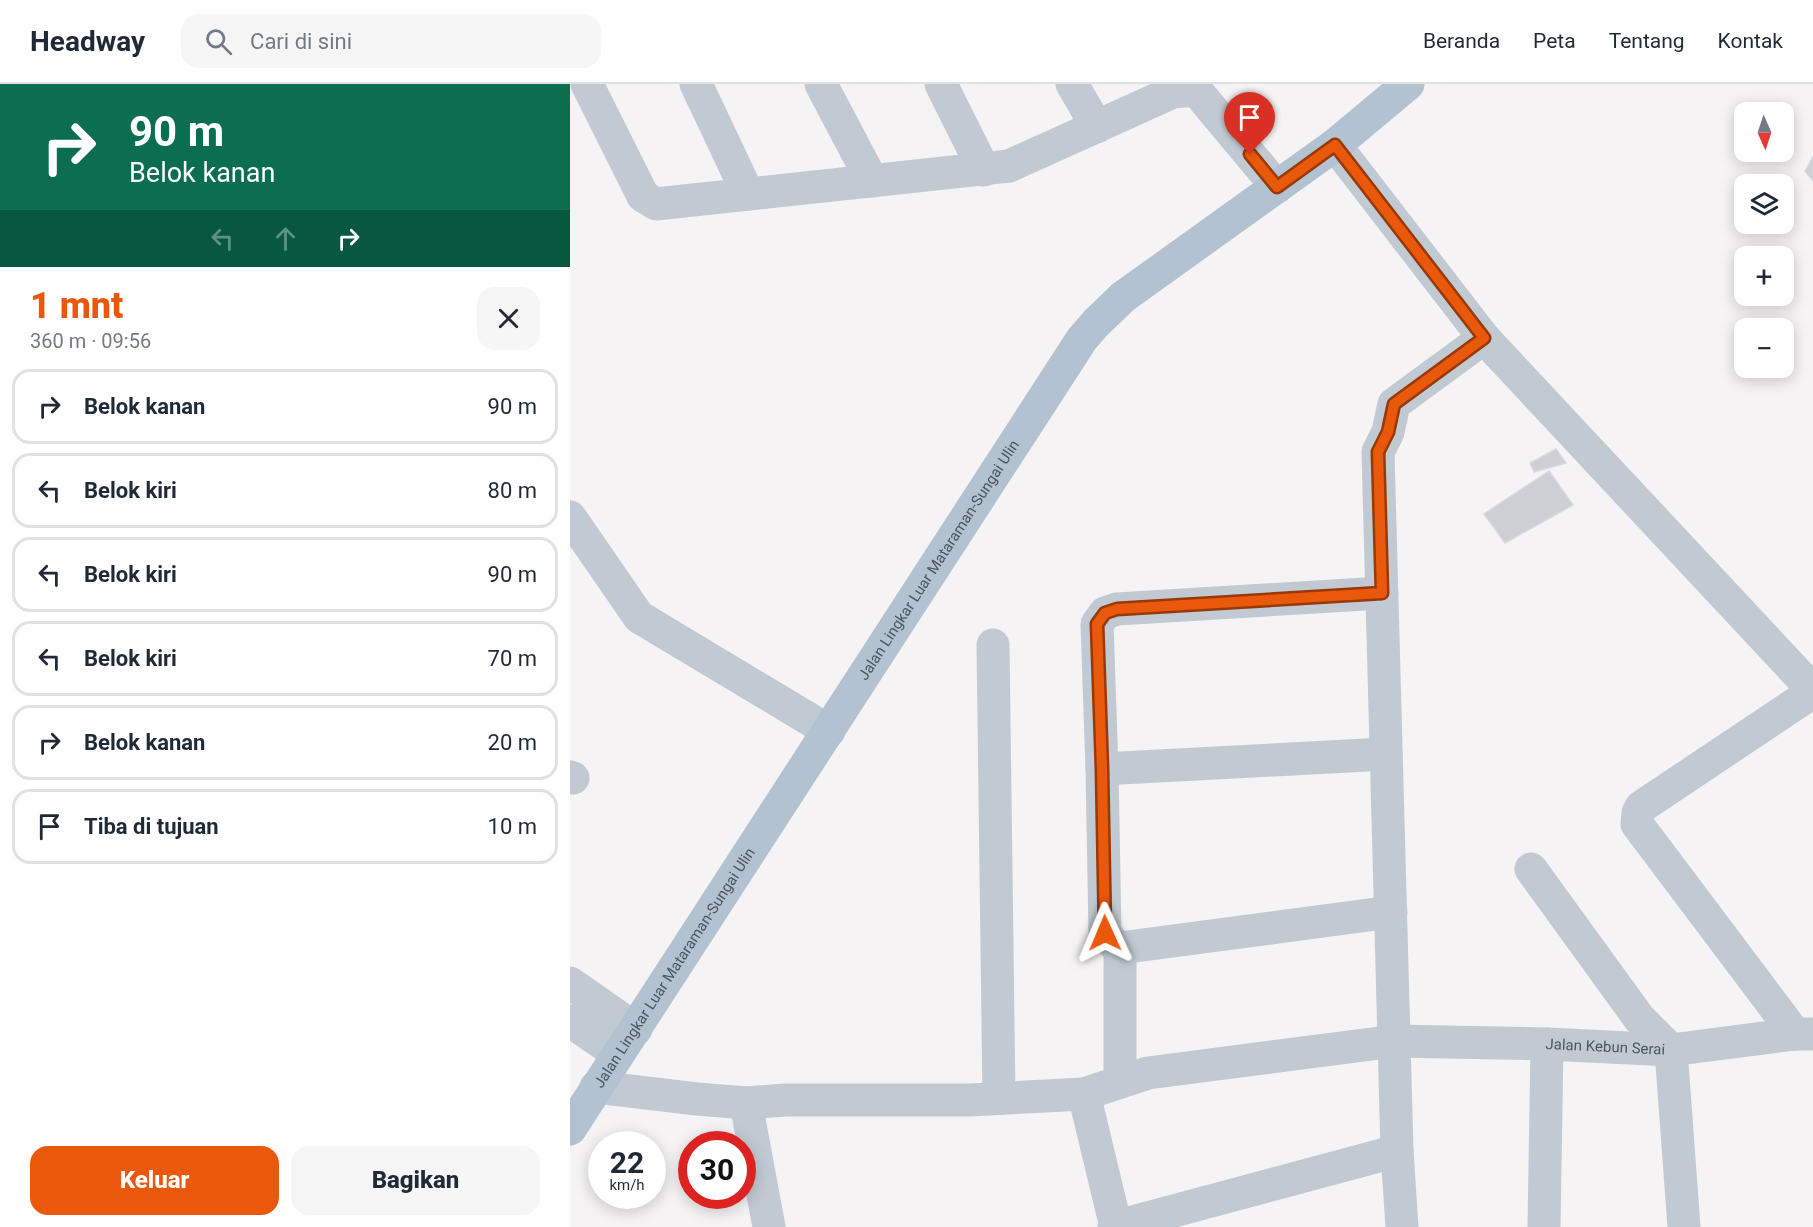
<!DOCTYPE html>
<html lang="id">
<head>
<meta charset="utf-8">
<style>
	:root { --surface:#fff; --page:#f6f6f7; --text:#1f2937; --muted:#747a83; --line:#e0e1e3; --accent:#ea580c }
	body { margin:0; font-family:Roboto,sans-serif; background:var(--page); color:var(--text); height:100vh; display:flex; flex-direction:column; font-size:22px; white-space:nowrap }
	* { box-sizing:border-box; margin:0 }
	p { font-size:20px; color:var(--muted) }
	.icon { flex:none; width:33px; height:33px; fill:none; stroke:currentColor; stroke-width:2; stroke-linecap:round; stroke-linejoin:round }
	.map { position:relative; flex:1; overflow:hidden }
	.side { display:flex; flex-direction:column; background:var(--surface); width:570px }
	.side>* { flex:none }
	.top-card { background:#0b6e4f; color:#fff; overflow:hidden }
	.needle { width:39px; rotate:177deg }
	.controls { position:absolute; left:1164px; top:18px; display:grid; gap:12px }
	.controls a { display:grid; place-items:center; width:60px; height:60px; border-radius:12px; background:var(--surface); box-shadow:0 3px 15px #0003; font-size:30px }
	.speed { position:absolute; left:18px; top:1047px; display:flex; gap:12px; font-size:30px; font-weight:700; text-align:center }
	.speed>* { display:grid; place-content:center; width:78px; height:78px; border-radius:50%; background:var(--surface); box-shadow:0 3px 15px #0003; line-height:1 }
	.speed small { font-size:15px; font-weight:400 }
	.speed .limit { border:9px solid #d22; background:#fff; color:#111 }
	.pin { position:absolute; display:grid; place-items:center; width:51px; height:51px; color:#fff; margin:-62px -26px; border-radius:50% 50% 50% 0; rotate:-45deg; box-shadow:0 0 6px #0007 }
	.pin .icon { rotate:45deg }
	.me { position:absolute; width:66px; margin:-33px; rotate:359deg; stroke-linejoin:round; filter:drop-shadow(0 0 4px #0008) }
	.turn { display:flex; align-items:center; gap:21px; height:126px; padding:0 30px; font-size:27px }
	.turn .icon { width:78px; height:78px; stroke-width:2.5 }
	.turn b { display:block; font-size:42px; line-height:51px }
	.lanes { display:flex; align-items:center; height:57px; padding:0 30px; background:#0003; justify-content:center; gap:30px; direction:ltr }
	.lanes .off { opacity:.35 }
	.round { display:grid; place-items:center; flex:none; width:63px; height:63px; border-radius:18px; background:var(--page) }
	.head { display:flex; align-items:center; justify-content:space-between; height:102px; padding:0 30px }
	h1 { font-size:36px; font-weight:800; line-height:45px; color:var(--accent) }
	.cta { display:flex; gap:12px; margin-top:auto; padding:12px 30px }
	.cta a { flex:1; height:69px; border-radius:18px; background:var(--accent); color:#fff; font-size:24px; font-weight:800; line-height:69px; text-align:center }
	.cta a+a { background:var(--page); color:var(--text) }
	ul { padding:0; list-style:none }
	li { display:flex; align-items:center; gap:18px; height:75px; margin:0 12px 9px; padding:0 18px; border:3px solid var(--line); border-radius:18px }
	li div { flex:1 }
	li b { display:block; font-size:22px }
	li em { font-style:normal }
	header { display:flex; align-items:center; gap:36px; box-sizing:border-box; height:84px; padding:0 30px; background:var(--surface); border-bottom:2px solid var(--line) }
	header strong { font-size:28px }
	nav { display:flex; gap:33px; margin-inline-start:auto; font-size:21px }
	.search { width:420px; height:54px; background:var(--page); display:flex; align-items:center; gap:15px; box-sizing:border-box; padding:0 21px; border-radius:18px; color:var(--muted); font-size:22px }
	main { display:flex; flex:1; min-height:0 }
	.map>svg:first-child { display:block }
</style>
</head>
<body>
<header>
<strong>Headway</strong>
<div class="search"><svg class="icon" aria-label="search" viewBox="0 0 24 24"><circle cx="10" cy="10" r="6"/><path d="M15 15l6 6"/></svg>Cari di sini</div>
<nav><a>Beranda</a><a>Peta</a><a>Tentang</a><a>Kontak</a></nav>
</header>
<main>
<section class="side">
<div class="top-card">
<div class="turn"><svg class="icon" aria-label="right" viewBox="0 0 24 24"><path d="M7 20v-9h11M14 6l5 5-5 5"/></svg><div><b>90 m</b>Belok kanan</div></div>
<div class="lanes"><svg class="icon off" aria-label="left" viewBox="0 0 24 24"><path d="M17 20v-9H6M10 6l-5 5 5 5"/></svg><svg class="icon off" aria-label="ahead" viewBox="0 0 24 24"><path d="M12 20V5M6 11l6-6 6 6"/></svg><svg class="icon" aria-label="right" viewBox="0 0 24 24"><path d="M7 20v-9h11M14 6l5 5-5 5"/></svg></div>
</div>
<div class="head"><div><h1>1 mnt</h1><p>360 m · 09:56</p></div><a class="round"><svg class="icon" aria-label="close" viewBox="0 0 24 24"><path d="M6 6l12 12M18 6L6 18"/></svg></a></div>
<ul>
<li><svg class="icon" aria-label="right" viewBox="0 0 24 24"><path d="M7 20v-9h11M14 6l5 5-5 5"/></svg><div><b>Belok kanan</b></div><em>90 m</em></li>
<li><svg class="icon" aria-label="left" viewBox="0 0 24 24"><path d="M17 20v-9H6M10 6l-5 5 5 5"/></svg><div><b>Belok kiri</b></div><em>80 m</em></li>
<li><svg class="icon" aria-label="left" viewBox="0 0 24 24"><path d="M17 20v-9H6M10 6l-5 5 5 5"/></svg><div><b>Belok kiri</b></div><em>90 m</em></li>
<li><svg class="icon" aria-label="left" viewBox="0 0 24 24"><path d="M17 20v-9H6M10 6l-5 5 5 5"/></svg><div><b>Belok kiri</b></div><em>70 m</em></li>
<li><svg class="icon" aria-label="right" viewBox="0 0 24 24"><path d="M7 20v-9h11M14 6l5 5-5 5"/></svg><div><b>Belok kanan</b></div><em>20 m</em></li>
<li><svg class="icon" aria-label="arrive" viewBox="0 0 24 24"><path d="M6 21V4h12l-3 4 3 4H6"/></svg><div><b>Tiba di tujuan</b></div><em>10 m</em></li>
</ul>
<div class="cta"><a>Keluar</a><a>Bagikan</a></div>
</section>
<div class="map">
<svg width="1243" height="1143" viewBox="0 0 1243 1143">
	<rect width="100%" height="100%" fill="#f5f3f3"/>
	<g fill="#cdcfd5" stroke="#d7d9de" stroke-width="1.5">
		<path d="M1243,73V97L1235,87Z"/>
		<path d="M986,365L996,379L964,388L960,379Z"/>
		<path d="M979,387L1003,421L935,459L914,430Z"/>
	</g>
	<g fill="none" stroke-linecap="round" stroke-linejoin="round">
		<g stroke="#c1cad2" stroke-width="33">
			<path d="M17,0L73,112L86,120L439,82L603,8L626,6L707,103"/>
			<path d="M126,0L178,110"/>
			<path d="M251,0L302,97"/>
			<path d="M371,0L414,86"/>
			<path d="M502,0L527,43"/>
			<path d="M765,61L914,254L1243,606"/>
			<path d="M0,433L69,533L259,647"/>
			<path d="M812,509L547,525L535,529L527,540L532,685L535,849L542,858L550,864L821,828"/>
			<path d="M423,561L429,1014"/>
			<path d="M532,685L816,670"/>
			<path d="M0,693L3,694"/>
			<path d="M961,785L1069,934L1101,966L1114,1143"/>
			<path d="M550,864V998"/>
			<path d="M0,899L66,945"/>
			<path d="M0,937L48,970"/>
			<path d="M1225,950L1067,740L1068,729L1071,723L1243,608"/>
			<path id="s1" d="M26,1003L127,1015L176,1019L215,1016H400L514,1010L578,989L825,957L977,960L1101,966L1225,950H1243"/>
			<path d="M514,1010L546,1143"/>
			<path d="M176,1019L199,1143"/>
			<path d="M544,1143L827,1067"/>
			<path d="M832,1143L827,1067L808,368L818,348L824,320L914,254"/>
			<path d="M974,1143L977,960"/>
		</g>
		<path stroke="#b3c2d1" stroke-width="33" id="s2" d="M0,1045L512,255L526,239L553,213L765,61L838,0"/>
	</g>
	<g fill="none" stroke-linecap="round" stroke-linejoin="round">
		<defs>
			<path id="route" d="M535,849L532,685L527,540L535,529L547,525L812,509L808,368L818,348L824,320L914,254L765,61L707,103L680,70"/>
		</defs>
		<use href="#route" stroke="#983908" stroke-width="15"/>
		<use href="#route" stroke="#ea580c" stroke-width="10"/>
	</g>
	<g text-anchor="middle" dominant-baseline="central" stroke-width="5" stroke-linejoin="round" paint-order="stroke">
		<g font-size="15" fill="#4a5661" stroke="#fff">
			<text stroke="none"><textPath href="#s2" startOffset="678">Jalan Lingkar Luar Mataraman-Sungai Ulin</textPath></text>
			<text stroke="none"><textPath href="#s2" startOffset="192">Jalan Lingkar Luar Mataraman-Sungai Ulin</textPath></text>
			<text stroke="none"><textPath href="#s1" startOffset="1016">Jalan Kebun Serai</textPath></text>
		</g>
	</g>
</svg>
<div class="controls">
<a><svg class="needle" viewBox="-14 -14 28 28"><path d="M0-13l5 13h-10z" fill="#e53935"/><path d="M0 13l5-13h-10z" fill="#747a83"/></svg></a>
<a><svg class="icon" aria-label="layers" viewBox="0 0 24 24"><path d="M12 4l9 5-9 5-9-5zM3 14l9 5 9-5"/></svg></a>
<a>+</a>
<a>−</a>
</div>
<div class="speed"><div>22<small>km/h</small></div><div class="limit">30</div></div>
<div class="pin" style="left:680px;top:70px;background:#d93025"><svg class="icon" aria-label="arrive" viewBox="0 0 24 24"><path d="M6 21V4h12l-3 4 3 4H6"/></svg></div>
<svg class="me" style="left:535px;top:849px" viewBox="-20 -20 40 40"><path d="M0-17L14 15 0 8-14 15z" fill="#ea580c" stroke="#fff" stroke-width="4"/></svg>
</div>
</main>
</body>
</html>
